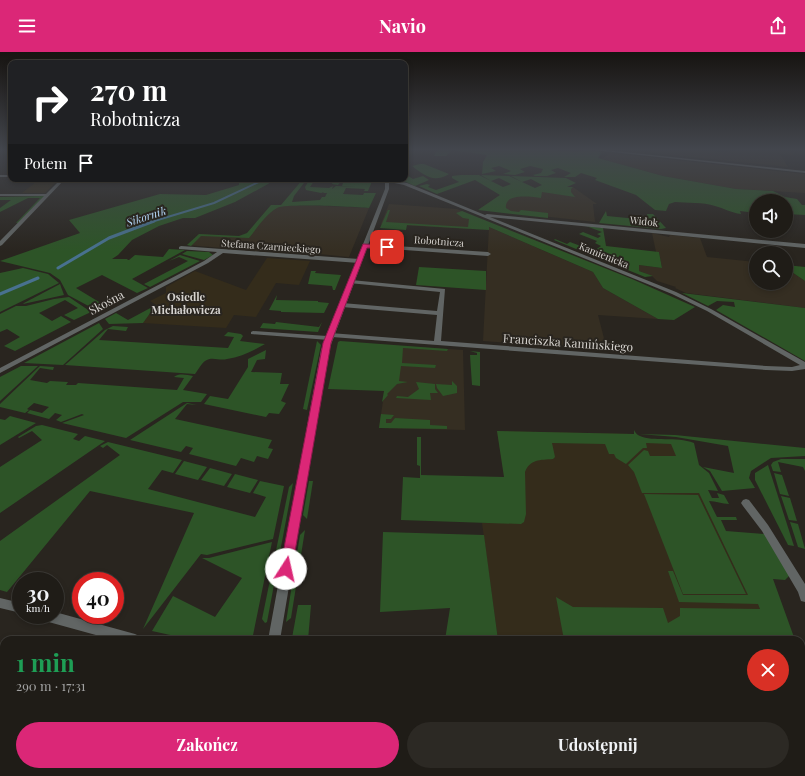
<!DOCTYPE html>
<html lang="pl">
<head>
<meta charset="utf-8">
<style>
	:root { --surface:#1f1c17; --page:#2c2924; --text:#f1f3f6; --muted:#a1a1a1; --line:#3c3a36; --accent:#db2777 }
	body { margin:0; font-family:"Playfair Display",serif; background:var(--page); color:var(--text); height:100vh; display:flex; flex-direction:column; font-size:15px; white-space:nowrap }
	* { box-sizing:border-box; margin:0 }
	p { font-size:13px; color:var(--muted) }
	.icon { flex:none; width:22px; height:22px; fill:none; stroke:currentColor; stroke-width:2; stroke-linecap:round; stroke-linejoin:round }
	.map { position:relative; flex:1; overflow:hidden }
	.sheet { position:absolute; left:0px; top:584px; width:805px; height:140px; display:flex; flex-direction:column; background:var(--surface); border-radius:12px 12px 0 0; box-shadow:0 2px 6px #0003,0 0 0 1px var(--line) }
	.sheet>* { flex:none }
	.top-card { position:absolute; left:8px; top:8px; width:400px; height:122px; border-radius:8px; box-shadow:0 2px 6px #0003,0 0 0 1px var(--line); background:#202124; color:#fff; overflow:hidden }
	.tools { position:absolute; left:749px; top:142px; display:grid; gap:8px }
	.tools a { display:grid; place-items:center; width:44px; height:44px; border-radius:50%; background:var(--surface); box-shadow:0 2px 6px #0003,0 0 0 1px var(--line); font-size:20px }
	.speed { position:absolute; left:12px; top:520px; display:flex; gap:8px; font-size:20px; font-weight:700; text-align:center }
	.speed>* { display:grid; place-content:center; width:52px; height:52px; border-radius:50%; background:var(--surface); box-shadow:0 2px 6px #0003,0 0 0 1px var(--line); line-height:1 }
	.speed small { font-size:10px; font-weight:400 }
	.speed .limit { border:6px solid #d22; background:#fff; color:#111 }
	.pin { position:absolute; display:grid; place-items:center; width:34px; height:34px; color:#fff; margin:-17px; border-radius:8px; box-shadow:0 2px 6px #0006 }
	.me { position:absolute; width:44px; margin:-22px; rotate:10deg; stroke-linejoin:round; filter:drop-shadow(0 0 3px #0008) }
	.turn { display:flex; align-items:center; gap:14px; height:84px; padding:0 16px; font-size:18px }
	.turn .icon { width:52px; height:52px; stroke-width:2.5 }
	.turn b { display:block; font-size:28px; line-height:34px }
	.then { display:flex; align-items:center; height:38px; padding:0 16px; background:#0003; gap:8px; font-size:15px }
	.round { display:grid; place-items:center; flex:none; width:42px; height:42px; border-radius:21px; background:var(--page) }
	.head { display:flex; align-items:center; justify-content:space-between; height:68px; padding:0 16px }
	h1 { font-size:24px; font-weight:700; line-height:30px; color:#1e9e55 }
	.primary-button { display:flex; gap:8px; margin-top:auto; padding:8px 16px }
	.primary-button a { flex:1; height:46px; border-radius:24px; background:var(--accent); color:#fff; font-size:16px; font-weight:700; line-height:46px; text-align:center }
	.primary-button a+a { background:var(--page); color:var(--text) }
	header { display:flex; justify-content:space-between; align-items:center; height:52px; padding:0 16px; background:var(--accent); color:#fff; font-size:18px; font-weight:700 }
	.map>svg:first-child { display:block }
</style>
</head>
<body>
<header><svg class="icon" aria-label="menu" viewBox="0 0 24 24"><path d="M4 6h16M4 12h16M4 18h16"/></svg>Navio<svg class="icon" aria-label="share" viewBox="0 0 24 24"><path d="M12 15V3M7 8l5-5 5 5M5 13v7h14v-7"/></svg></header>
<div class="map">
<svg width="805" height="724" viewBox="0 0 805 724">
	<rect width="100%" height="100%" fill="#29251f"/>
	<g fill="#352e22">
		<path d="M650,98H702L731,101L730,99H734V98H789L793,103L780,102L788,115L651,101Z"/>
		<path d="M609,101L805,122V141L736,137L663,124L602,107Z"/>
		<path d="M573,135L597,152H593L595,170L479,157L500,143Z"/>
		<path d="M389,152L457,157L473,164L470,177L381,172Z"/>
		<path d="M271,153L323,154L369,156L349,205L289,199L285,201L187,193L199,182L245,185Z"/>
		<path d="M489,175L593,220L603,236L658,267L598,263L607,298L483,289Z"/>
		<path d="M652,181L669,185L670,183L700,186L707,205L756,210V231H786V216L805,229V256L686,241L675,236L676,235L657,229L652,224L639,219V213L662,216L659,200H656Z"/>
		<path d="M401,294L463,298L465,378L379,376L384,342Z"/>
	</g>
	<g fill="#342c1b">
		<path d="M40,127H59L45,141H22Z"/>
		<path d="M267,206L310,209L299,233L276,231L256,265L234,263L226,276L143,271L156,253L150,249L166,241V235L195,219L246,238Z"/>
		<path d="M497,379L635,382L642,387L678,389L776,588H498L482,471H512Z"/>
	</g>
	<g fill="#2d5427">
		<path d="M437,98H552L576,100L587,98L602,100L598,106L663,124L736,137L773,139L785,145L797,147L802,153H805V163L786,162V149H756V161L740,159L741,162C731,161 724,156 715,154C703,150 687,151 675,150L669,152L666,159L655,158L636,143L595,128L597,126L581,121L575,125H564L571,121L558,116L551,118L556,121L547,124H535L533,123L541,121L543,117L530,114L535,109L530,114L520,117L525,120L515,123L503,122L511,119L499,114L491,116L496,119L482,122L483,110L487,103L452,98L446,104H434Z"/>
		<path d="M420,112H424L449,122C434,131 425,124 412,114Z"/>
		<path d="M405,122L413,127L423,124L429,128L415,134L399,127H405Z"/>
		<path d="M461,123H479L503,135L511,132L499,126L491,129L481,123L509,124L535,136L542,133L531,127L522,130L511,124L566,126L576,131L567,135H573L571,137V140L575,145L542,140L541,146C532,145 504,140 506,156L511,159L519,160L521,158L548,161V166L478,158L500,143L475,128L437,142L419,134L427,132L430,133L428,135L436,138L459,130L452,126V124Z"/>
		<path d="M239,127H274L268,132L235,150L195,166H183L159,174L132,188L118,203L112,207H128L127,208H129L135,203L163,205L169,197L185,198L132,227L148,236L137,241L102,223L76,236L109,256L105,258H96L68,243L60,228L50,221L0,209L80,181L69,168L160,142L206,143L239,133Z"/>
		<path d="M303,127H307L294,144L292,150L320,148L322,145H325L327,141H323L324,140L321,141L306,138L305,135L310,127L342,128L338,133L332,132L333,130L314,129L310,135L329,136L333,134L332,137L336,134L357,135L342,134L344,128L373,127L368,139H364L365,137L346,136L343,142L363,143L364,141H376L369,156C354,155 287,151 277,156C266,162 257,176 249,186L201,184L191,194L187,193L199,182L239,184L247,181L271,153H281Z"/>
		<path d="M45,144L18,171H16L40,146H28L0,160V156L11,148H0V145Z"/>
		<path d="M388,158H390L386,170L468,175L469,167L463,166L456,161L462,159L632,227L695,255L674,268L658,267L603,236L593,220L489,175V178L407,173L406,178L380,176Z"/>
		<path d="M606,159L607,164L648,168L647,162H653L666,176L661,177L599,171Z"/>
		<path d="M586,174L603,176L606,194L659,200L662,216L639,213V219L653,224L645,225L554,188L555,187L567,192L570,190L594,199L601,194L595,191L597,189L579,182L583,180L598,186L601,184L597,182L602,180Z"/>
		<path d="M187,199L209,200L213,203L204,208L182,202Z"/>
		<path d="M180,203L200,209L150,235L144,232L188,209L179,205L169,209Z"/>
		<path d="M786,213L805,215V229L786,216Z"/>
		<path d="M419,215L486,219V238L416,233Z"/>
		<path d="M23,216L48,222L59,231L0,260V221Z"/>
		<path d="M311,219H316L315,221L341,223L335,238H333L332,234L308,232Z"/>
		<path d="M60,232L64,243L23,252L24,251Z"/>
		<path d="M682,241L805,256V309L716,258L723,253L735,255L734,250L717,249L708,254Z"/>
		<path d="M277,243L276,248L318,249V250L329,251L324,261L281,260V259L269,258Z"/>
		<path d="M69,245L91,260L74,268L64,263L78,256L65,248L39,261L52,269L61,264L71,270L15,299L4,294L20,285L7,277L0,280V262L16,254H26L54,247Z"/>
		<path d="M156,253L143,271L109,272L105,267L116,261L128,268Z"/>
		<path d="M276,270L319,275L322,270L318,280L260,276L263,271L275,272Z"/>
		<path d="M99,271L103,277L63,313L24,311Z"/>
		<path d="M113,274L128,275L126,279L108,277L99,288L228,296L234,285L224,284L228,280L241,282L243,284L240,289L265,292C253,299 241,305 227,307C219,309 212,304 205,309C201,312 198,318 195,322L65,313L105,278Z"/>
		<path d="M317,289L321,293L307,358L303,357Z"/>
		<path d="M340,289L448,297L447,299L403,296L402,311L436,313L435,316L401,314L399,329L408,330L397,332L387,342L388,343L382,350L384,339L328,337L338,290Z"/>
		<path d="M266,298L265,307L257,308L251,320L282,321L280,332H289L281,349L286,351L279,362L269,361L266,365L204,352L210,344L228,347L248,315V307Z"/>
		<path d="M470,299L480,300V334L472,333L470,303H477V301Z"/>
		<path d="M21,314H38L0,349V325Z"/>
		<path d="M40,314L54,315L53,318L40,316L30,328L47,331L50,329L68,330L66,333H76L78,331L177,338L184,326L174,325C179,321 187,323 193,324L183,338L207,342L201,350H183L126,386L62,371L84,363L82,362L61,370L56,368L62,363L55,361L49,367L27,361L30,358L42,361L49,355L34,351L27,357L29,358L25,361L0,355V352Z"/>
		<path d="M452,329L457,334V341L443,344L437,336L436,332L452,333Z"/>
		<path d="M416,330L435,332V337L438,341H430L431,348L396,346L397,344L408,345L419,337Z"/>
		<path d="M187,351L197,353L187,352L175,367L272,388L268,396L273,397L268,407L257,404L254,410L241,406L236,414L189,402L193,396L186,394L181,400L130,388Z"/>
		<path d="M381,362L394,363L391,367H386V371H391L395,366L430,368V373L447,374V377L379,376Z"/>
		<path d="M10,364L36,371L0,393V367L5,368Z"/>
		<path d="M42,373L78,382L73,387L79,389L85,384L105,389L0,461V415L42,388L32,379L19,386L18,385L36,374Z"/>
		<path d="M634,378C635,380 637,383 640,384C653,390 676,384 694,391L699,413L709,421L718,439L708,438L712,446H719L717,441L724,443L729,452C722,452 716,449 709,449L717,465H736L737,468H721L726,479L765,482L790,523L785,528L773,527L795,588H564L556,545L573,555L663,556L668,571L680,564V556L760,557L758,552L679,550L668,519H673L683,543H748L699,441H642L634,420L628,413L644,398L648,399L650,404H676L671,392L646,391L647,396H643L626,412L616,406L614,402H609L605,392L552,391L555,405L553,407C540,408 530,407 525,420L526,462L524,470L521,472L401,468L403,425L420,426V414L417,413V385H421V423L504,425L497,379L634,382Z"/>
		<path d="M639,382L675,383L805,396V404L771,406L751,419L749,426L755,436L722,439L710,419L703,415L734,421L728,394L676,385Z"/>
		<path d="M108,390L182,408L173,421L162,418L148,437L255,465L266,445L253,441L260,429L284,434L273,487L207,503L201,502L143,577L194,461L90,439L7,540L0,538V489L120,403L107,393L103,396L100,394Z"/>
		<path d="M805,407V419L803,415L778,410L781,420L773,419L771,413L773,410L781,407Z"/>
		<path d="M184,409L207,415L198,428L175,422Z"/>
		<path d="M768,413L794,494L788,493L755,428V421Z"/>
		<path d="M210,416L232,422L224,434L201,428Z"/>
		<path d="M774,421L782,423L789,444L780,442Z"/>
		<path d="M235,422L258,428L250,441L227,435Z"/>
		<path d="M309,429H313L307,467L303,463Z"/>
		<path d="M293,431L267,570L265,571L262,567L289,435Z"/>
		<path d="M644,442L698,443L746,542H683Z"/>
		<path d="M781,444L790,446L797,469L789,468Z"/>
		<path d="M790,470L798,472L805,497L798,495Z"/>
		<path d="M305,478L291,566L286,570L300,483Z"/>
		<path d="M383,480L484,483L498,588H445L450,556L380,560Z"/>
		<path d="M272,490L252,588H193L152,579L173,544L215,565L242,526L202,506H209Z"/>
		<path d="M298,553H311L308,588L292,586Z"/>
		<path d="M60,720H153L151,724H58Z"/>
		<path d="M533,720H737L739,724H537Z"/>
	</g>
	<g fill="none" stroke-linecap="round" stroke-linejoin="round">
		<path stroke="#48718f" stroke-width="2" d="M151,170L214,151L265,127"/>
		<g stroke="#48718f" stroke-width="3">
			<path d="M58,216L109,186L154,169"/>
			<path d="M0,242L38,226"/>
		</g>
		<g fill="#616564" fill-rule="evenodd">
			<path d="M594,98H605L805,119V121Z"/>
			<rect x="0" y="123" width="11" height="2"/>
			<path d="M61,127H65L2,193L0,194V189L44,144H0V142H46Z"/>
			<path d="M385,127L407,131L485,163L487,162L805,192V196L490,165L676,240L711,257L805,310V317L792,319L766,318L332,285L331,288H329L251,282V280L253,279L327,284L328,282L330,281L434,289L437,263L342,255L339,253L342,251L437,259L440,240L349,231V229L351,228L445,237L441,289L766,314L792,315L800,313L707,259L672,242L404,133L385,129Z"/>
			<path d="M365,192L488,200L491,202L488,204L363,195V193Z"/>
			<path d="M181,194L359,207L362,209L359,211L223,201L208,211L0,321V316L204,209L217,200L179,197V195Z"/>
			<path d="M746,447L749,448L768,473L805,532V550L801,549L798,540L762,479L743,454L741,451L743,448Z"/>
			<path d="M0,546L21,551V561L0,556Z"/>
			<path d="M55,560L135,582L139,584L141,588H114L45,569L41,567L39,563H55Z"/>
			<rect x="801" y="639" width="4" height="12"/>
		</g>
		<g fill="#616564" fill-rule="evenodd">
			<path d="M385,127H389V137L329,298L280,588H268L321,298L385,137Z"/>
			<path d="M240,720H254L253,724H239Z"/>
		</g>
	</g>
	<linearGradient id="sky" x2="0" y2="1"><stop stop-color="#171411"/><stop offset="0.49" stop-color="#43464d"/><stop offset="1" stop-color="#43464d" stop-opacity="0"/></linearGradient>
	<rect width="805" height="199" fill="url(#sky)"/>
	<path fill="#db2777" stroke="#8e194d" d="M363,192L387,193L390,195L387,197L367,196L331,291L292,517L290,521L286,522L282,521L280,517L323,291Z"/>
	<g text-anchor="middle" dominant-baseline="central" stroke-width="4" stroke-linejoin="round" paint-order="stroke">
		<g font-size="10" fill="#d6d3cf" stroke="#29251f">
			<text transform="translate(644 169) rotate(6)">Widok</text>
			<text transform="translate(439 189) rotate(4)">Robotnicza</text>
			<text transform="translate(271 194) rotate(4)">Stefana Czarnieckiego</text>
			<text transform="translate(604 203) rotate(22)">Kamienicka</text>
		</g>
		<g font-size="11" font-style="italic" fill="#b4d7f8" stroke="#29251f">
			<text transform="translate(146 164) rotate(-18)">Sikornik</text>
		</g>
		<g font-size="11" font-weight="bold" fill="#d6d3cf" stroke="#29251f">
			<text x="186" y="244">Osiedle<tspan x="186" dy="13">Michałowicza</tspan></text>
		</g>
		<g font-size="12" fill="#d6d3cf" stroke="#29251f">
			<text transform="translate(106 250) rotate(-28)">Skośna</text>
			<text transform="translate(568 290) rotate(4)">Franciszka Kamińskiego</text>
		</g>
	</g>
</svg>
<div class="tools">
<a><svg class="icon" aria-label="sound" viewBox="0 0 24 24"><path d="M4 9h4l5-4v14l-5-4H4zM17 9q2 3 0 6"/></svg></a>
<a><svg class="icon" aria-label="search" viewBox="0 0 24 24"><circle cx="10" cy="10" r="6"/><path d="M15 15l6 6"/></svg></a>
</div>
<div class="speed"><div>30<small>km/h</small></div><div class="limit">40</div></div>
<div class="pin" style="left:387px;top:195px;background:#d93025"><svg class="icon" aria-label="arrive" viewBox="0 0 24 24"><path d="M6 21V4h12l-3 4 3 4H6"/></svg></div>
<svg class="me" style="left:286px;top:517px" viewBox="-20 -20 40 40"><circle r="19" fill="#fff"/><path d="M0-13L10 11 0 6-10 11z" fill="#db2777"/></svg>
<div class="top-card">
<div class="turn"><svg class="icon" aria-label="right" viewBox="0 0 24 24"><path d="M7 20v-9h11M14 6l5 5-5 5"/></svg><div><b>270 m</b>Robotnicza</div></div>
<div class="then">Potem<svg class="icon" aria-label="arrive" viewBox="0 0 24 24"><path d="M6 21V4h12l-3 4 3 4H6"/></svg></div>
</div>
<section class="sheet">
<div class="head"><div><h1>1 min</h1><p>290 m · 17:31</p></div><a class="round" style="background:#d93025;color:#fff"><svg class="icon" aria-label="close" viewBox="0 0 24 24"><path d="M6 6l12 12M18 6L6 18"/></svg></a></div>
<div class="primary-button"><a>Zakończ</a><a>Udostępnij</a></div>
</section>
</div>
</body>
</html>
